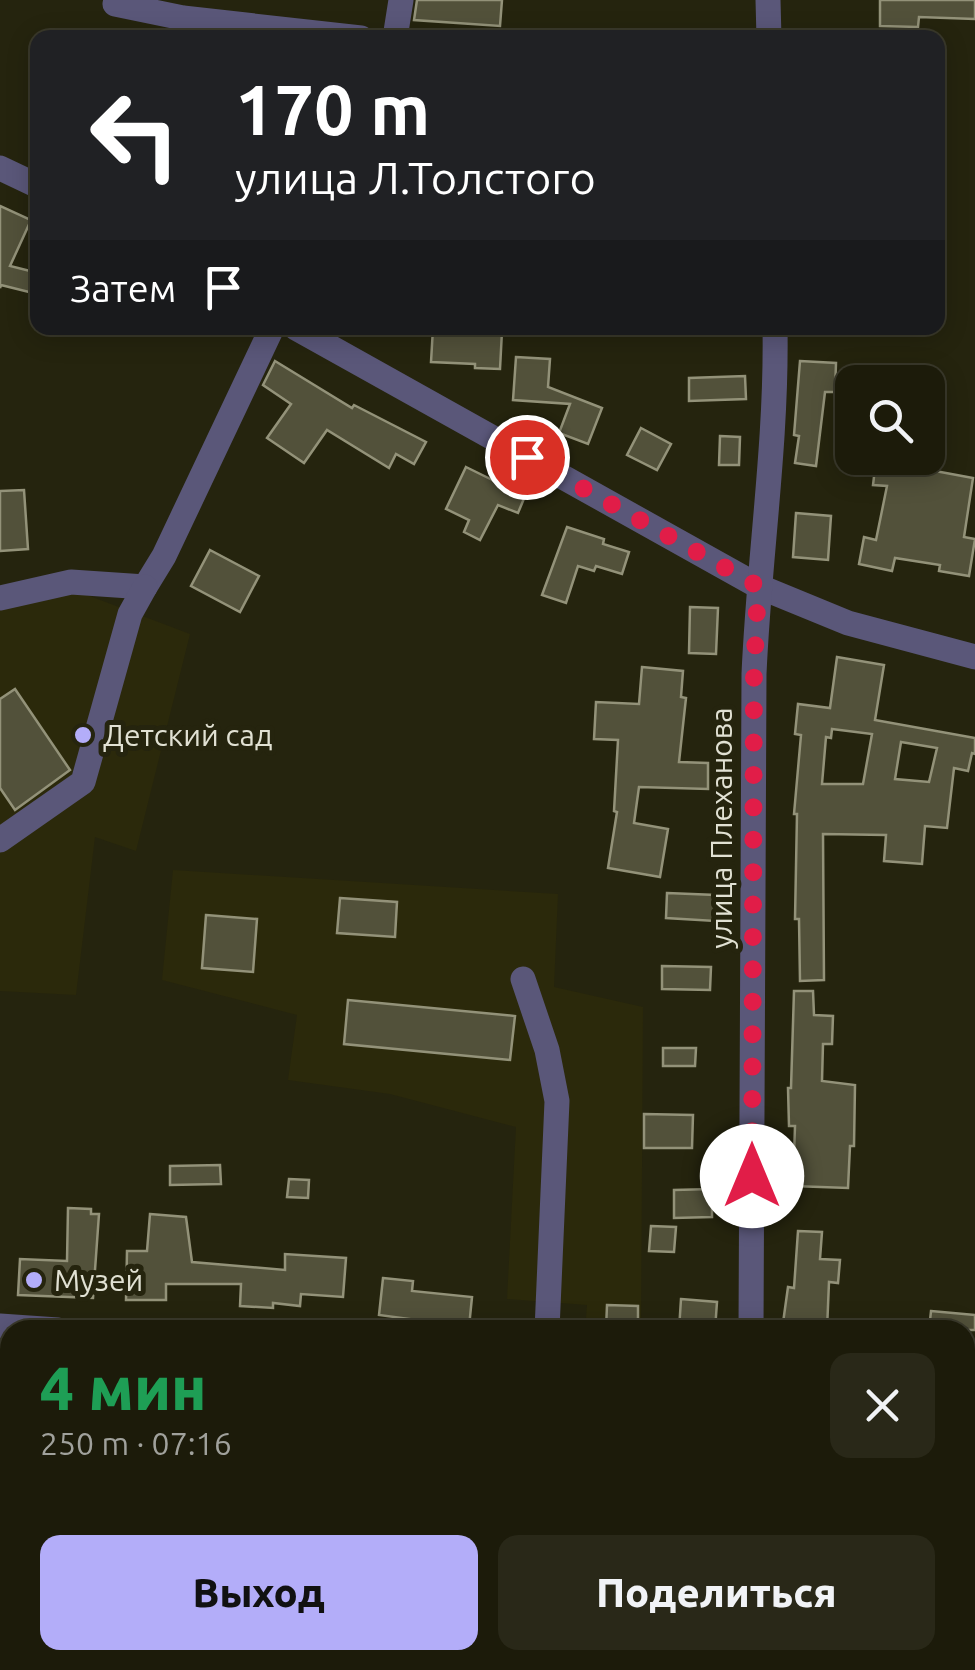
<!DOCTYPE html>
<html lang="ru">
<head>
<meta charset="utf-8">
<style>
	:root { --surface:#1c1b0a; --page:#292818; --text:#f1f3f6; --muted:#a0a19c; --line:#3a392b; --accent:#b3adf9 }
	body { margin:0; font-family:Ubuntu,sans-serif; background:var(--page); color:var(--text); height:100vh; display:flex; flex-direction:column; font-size:38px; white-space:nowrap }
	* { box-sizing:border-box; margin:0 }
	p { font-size:32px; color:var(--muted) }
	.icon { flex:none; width:55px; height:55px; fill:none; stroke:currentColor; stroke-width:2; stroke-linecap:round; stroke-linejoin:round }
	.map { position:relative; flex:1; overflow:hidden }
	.side { position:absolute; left:0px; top:1320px; width:975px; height:350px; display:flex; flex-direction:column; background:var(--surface); border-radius:30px 30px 0 0; box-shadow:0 5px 25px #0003,0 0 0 2px var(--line) }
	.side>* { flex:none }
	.top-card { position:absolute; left:30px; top:30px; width:915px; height:305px; border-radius:20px; box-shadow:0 5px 25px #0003,0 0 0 2px var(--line); background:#202124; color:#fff; overflow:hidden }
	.controls { position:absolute; left:835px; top:365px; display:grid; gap:20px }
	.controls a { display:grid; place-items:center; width:110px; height:110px; border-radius:20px; background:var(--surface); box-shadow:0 5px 25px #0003,0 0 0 2px var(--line); font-size:50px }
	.pin { position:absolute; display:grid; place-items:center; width:85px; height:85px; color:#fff; margin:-42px; border:5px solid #fff; border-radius:50%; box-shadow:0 2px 10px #0007 }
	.me { position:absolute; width:110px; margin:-55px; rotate:0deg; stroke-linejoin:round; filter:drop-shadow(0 0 8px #0008) }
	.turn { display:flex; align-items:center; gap:35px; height:210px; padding:0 40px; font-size:45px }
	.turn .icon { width:130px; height:130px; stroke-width:2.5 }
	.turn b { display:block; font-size:70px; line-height:85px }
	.then { display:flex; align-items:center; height:95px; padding:0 40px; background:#0003; gap:20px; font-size:38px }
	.round { display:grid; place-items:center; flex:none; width:105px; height:105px; border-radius:20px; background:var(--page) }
	.head { display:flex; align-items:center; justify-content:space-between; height:170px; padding:0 40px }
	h1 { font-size:60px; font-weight:800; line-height:75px; color:#1e9e55 }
	.action { display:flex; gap:20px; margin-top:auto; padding:20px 40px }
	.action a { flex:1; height:115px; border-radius:20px; background:var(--accent); color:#111; font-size:40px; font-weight:800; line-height:115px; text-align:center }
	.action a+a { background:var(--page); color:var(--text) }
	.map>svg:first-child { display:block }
</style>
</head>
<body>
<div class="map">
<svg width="975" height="1670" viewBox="0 0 975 1670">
	<rect width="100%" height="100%" fill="#25240e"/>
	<g fill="#2b290b">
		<path d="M74,590L190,634L136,851L95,837L76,995L0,991V607Z"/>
		<path d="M173,870L558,894L554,987L643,1007L641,1330H585L587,1305L507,1299L516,1127L390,1094L288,1080L297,1015L162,980Z"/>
	</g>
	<g fill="#52513a" stroke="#939279" stroke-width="2.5" fill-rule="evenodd">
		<path d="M417,0H502L500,26L414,20Z"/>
		<path d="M880,0H975V19L919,17L918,27L880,26Z"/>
		<path d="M0,206L31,220L10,266L38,273L33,293L1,285L0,288Z"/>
		<path d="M433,328L502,331L500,369L475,368V364L431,362Z"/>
		<path d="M516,357L550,359L548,387L602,408L588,444L559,433L570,404L513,400Z"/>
		<path d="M275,361L352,408L354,405L426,442L414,464L396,454L389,468L327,430L304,463L267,438L291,404L263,385Z"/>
		<path d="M800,361L836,363L835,392H825L816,466L795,463L799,436L794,435Z"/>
		<path d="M745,376L746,399L689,401V378Z"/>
		<path d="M641,428L671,444L657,470L627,455Z"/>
		<path d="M720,436L740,437L739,465H719Z"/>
		<path d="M876,460L973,478L964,537L975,539L969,576L939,571L940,565L895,558L892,571L859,564L864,537L876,540L887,486L873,485Z"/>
		<path d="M466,467L525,496L518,513L498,505L480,540L464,532L469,520L446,509Z"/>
		<path d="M24,490L28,549L0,551V491Z"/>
		<path d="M796,513L831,516L828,560L793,557Z"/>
		<path d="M567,527L604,539L603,544L629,552L622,574L596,566L594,571L578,566L566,603L542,595Z"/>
		<path d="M210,550L259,576L240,612L191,586Z"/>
		<path d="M690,607L718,608L716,654L689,653Z"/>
		<path d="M837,657L884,665L875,720L975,738V754L972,753L968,771L954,768L947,828L925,826L922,864L884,861L886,835L823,834L824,980L800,981L799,919H795L797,814H794L801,735L795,734L798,704L830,708ZM832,729L872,734L863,784H822L826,737L831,738ZM901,742L937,748L929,782L895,779Z"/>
		<path d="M642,667L683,671L681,697L686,698L679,762L708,763V789L639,787L634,823L668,829L660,877L608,868L617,812L614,811L618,740L594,739L596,702L639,704Z"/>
		<path d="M15,689L70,770L15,810L0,788V699Z"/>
		<path d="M667,893L716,895L715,921L666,918Z"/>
		<path d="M340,898L397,902L395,937L337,933Z"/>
		<path d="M206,915L257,919L253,972L202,968Z"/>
		<path d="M662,966L711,967L710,990L662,989Z"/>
		<path d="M794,991H813L814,1015L833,1016L832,1044H823L822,1081L855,1085L854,1146H850L848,1188L793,1186L795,1126H789L788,1088H791Z"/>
		<path d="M348,1000L515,1016L510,1060L344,1044Z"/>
		<path d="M663,1048H696L695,1066H663Z"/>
		<path d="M644,1114L693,1115L692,1148H644Z"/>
		<path d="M220,1165L221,1184L170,1185V1166Z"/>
		<path d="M289,1179L309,1180L308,1198L287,1197Z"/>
		<path d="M712,1189V1217L674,1218V1190Z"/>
		<path d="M68,1208L91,1209V1214H99L93,1298L18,1295L20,1259L67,1261Z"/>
		<path d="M150,1214L186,1217L192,1262L285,1270V1254L346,1258L343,1297L301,1294L300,1306L273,1303V1308L240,1306L241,1284H166V1300H126L127,1251H147Z"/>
		<path d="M651,1226L676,1227L674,1252L649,1251Z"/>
		<path d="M798,1231L822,1232L820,1259L840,1260L838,1283L829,1282L827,1330H782L788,1287L794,1288Z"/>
		<path d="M383,1278L413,1281L412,1291L472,1297L469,1327L379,1315Z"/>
		<path d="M681,1299L717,1302L715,1330H679Z"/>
		<path d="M607,1305L638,1306V1330H606Z"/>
		<path d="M931,1311L975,1315V1330H929Z"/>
	</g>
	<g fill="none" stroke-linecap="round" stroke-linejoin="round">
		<path stroke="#757461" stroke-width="4" stroke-dasharray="10 5" stroke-linecap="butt" d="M709,1670V1660"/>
		<g stroke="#5a5779" stroke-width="25">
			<path d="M768,0L769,38"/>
			<path d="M115,4L183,18L361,38"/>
			<path d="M395,38L401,0"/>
			<path d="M0,168L38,186"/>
			<path d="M296,328L758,586L848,623L975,657"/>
			<path d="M0,598L71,582L145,587L164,556L272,328"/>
			<path d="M0,840L83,782L130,614L145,587"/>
			<path d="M523,979L547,1050L557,1101L547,1330"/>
			<path d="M0,1326L58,1330"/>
			<path d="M751,1330L754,674C759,558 777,443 775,328"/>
			<path d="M965,1413L975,1414"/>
			<path d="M513,1660L517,1670"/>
			<path d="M329,1670V1660"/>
			<path d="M447,1670L469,1660"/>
			<path d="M749,1670V1660"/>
		</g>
	</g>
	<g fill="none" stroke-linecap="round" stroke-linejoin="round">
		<path stroke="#e11d48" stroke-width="18" stroke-dasharray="0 32.4" d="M527,457L758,586L754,674L752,1176"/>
	</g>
	<g fill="#b3adf9" stroke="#25240e" stroke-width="4">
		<circle cx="83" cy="735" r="10"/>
		<circle cx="34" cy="1280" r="10"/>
	</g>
	<g text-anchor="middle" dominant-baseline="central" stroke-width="10" stroke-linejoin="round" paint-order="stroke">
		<g font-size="30" fill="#e1e1d3" stroke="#25240e" text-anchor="start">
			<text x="103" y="735">Детский сад</text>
			<text x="54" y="1280">Музей</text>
		</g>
		<g font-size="30" fill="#e1e1d3" stroke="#25240e">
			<text transform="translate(721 828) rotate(-90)">улица Плеханова</text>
		</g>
	</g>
</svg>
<div class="controls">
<a><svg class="icon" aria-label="search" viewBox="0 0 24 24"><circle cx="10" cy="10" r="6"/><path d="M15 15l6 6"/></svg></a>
</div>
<div class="pin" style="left:527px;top:457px;background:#d93025"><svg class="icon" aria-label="arrive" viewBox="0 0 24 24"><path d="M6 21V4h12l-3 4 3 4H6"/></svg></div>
<svg class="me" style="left:752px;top:1176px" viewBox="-20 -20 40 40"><circle r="19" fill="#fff"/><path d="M0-13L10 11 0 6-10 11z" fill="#e11d48"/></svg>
<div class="top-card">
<div class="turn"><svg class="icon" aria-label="left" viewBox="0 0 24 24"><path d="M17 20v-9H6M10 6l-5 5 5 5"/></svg><div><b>170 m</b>улица Л.Толстого</div></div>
<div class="then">Затем<svg class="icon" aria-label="arrive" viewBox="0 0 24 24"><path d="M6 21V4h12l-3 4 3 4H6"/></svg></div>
</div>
<section class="side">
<div class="head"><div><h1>4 мин</h1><p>250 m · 07:16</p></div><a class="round"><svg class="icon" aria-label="close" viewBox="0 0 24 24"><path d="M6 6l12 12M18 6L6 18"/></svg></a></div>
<div class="action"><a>Выход</a><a>Поделиться</a></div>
</section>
</div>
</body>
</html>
